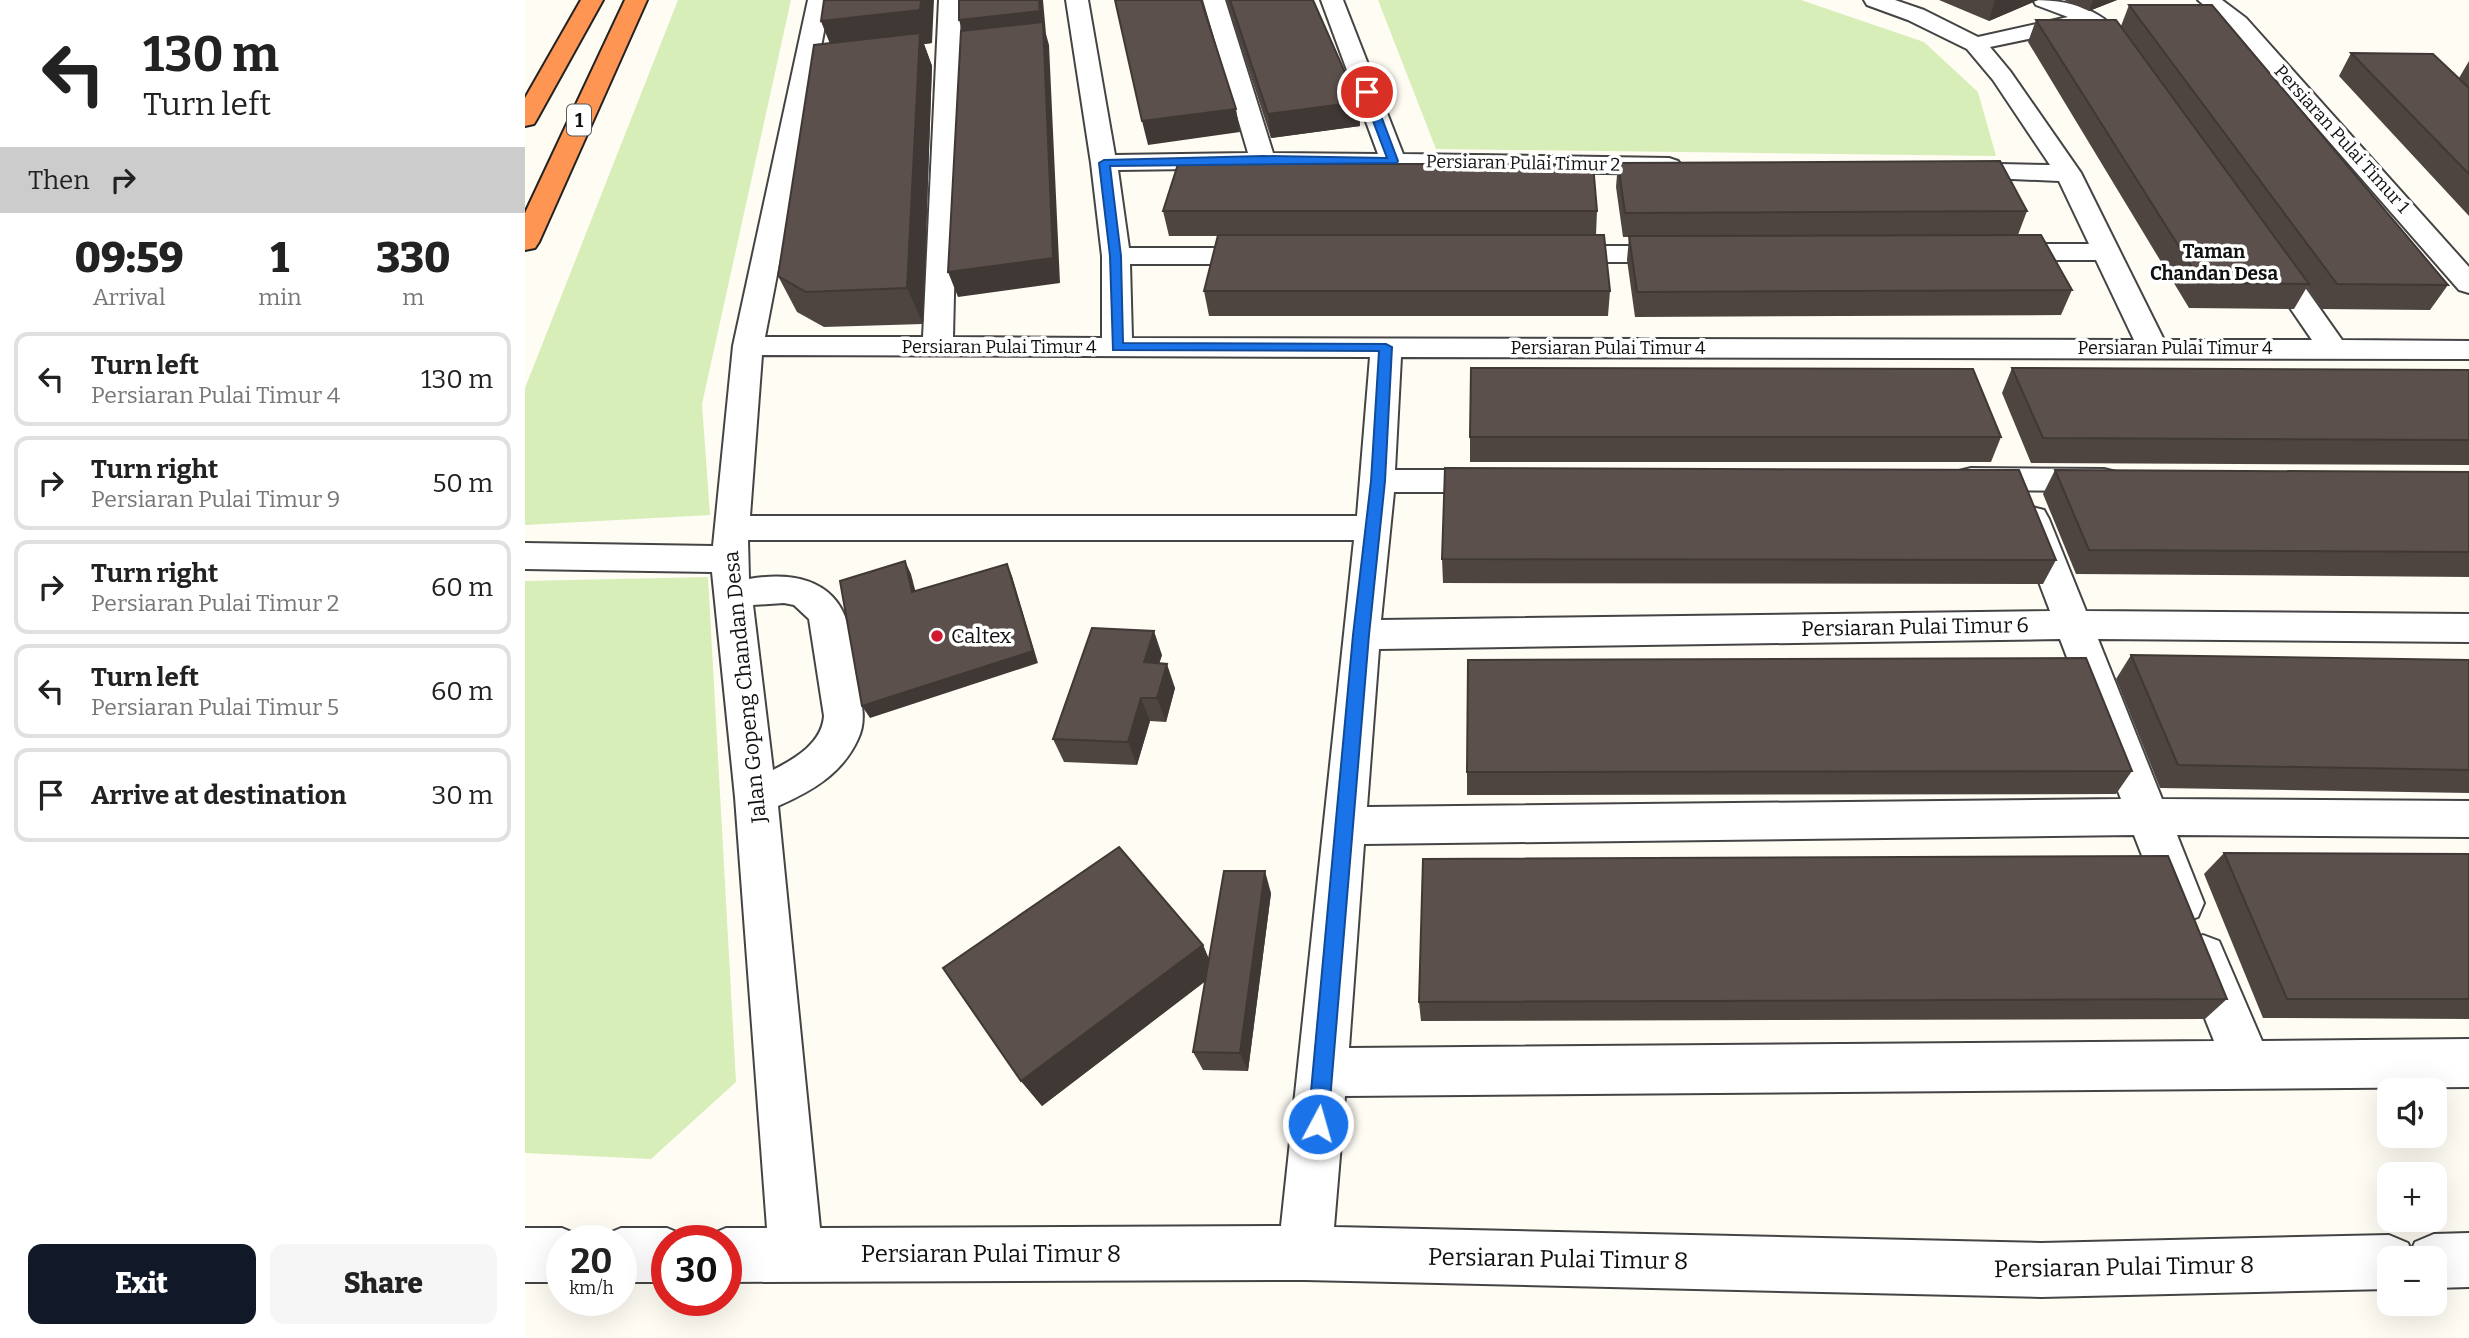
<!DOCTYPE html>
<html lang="en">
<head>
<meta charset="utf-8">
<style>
	:root { --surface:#fff; --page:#f6f6f6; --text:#222; --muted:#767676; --line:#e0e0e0; --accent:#111827 }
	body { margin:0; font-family:Bitter,serif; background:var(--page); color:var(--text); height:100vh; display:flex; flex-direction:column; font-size:26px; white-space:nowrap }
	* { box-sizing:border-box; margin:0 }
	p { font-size:23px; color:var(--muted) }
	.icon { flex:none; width:38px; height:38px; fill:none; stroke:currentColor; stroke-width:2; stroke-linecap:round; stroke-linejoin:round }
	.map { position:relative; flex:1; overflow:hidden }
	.panel { display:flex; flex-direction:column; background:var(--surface); width:525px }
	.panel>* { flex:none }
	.hud { background:#fff; color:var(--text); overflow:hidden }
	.controls { position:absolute; left:1852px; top:1078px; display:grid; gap:14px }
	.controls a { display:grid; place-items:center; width:70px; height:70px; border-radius:14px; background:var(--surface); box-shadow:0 7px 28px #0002; font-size:35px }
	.speed { position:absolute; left:21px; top:1225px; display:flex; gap:14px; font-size:35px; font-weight:700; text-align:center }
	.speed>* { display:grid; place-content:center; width:91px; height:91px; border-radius:50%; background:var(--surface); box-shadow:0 7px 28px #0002; line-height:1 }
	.speed small { font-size:18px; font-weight:400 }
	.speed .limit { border:10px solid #d22; background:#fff; color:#111 }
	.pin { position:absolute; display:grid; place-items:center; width:60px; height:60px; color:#fff; margin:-30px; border:4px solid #fff; border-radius:50%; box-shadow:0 2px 7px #0007 }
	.me { position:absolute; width:77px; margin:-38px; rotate:6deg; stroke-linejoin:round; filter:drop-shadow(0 0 5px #0008) }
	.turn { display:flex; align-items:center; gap:24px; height:147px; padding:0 28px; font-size:32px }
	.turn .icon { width:91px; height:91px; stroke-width:2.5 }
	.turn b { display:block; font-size:49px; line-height:60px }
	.then { display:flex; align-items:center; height:66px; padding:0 28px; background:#0003; gap:14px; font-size:26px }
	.eta { display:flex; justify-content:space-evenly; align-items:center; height:119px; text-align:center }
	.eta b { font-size:42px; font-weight:800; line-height:49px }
	.cta { display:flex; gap:14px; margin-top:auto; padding:14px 28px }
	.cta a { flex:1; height:80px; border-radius:14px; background:var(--accent); color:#fff; font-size:28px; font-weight:800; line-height:80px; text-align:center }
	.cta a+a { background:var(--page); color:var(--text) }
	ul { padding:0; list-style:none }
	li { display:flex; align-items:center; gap:21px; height:94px; margin:0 14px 10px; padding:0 14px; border:4px solid var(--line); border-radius:14px }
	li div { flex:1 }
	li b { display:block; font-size:26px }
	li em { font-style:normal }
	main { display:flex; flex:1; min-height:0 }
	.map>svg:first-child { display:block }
</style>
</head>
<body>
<main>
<section class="panel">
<div class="hud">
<div class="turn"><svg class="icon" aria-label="left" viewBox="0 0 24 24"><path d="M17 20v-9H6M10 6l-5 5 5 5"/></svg><div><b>130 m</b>Turn left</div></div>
<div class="then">Then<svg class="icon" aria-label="right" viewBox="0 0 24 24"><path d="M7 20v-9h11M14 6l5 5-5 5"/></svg></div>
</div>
<div class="eta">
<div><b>09:59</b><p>Arrival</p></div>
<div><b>1</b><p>min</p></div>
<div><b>330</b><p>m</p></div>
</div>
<ul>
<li><svg class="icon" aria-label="left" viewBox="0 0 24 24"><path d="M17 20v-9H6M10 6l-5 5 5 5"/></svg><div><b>Turn left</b><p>Persiaran Pulai Timur 4</p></div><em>130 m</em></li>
<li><svg class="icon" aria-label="right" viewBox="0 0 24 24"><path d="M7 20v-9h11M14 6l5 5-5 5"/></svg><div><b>Turn right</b><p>Persiaran Pulai Timur 9</p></div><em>50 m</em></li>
<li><svg class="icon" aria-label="right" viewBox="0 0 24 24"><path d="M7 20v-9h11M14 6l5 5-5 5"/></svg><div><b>Turn right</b><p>Persiaran Pulai Timur 2</p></div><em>60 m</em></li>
<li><svg class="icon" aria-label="left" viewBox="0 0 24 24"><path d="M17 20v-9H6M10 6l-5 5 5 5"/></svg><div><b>Turn left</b><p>Persiaran Pulai Timur 5</p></div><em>60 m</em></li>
<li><svg class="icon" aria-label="arrive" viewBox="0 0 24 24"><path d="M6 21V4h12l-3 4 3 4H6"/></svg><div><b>Arrive at destination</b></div><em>30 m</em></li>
</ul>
<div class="cta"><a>Exit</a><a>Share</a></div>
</section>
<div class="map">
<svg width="1944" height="1338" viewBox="0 0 1944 1338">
	<rect width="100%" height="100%" fill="#fffcf4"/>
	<g fill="#d8eeb9">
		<path d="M153,0H266L177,404L185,515L0,525V388Z"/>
		<path d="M853,0H1276L1399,42L1453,92L1471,156L911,149Z"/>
		<path d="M183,577L211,1082L126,1159L0,1153V581Z"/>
	</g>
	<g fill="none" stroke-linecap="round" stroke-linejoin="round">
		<defs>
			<g id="minor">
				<path d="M283,0H305L240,337H398L414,0H436L428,337L577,338V256L566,163L541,0H563L590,155L723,153L678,0H700L748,153L853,154L796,0H818L878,154L1144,158L1153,161L1157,166L1153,171L1144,174L738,168L593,170L604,248H739L749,250L753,256L749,262L739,264H605L607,338L1609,340L1571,260H1475L1465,258L1461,252L1465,246L1475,244H1564L1534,181L1419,176L1415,171L1419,166L1428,163L1525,165L1468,80L1442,49L1383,20L1342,5L1339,0H1370L1399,10L1453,37L1543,17L1511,5L1508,0C1556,0 1583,14 1612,52L1615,57L1612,62H1596L1578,40L1561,27L1465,47L1485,71L1556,173L1639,340H1787L1731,258L1735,252L1745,250L1755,252L1817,340L1944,341V359L876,357L870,470H973L985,473L990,481L985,489L973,492H869L856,620L1525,611L1490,519L1495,510L1507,507L1519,510L1524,519L1561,611L1944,614V642L1573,639L1637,799L1944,801V837L1652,835L1679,903L1673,917L1657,923L1641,917L1609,835L839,844L824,1048L1689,1041L1655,956L1662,941L1678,935L1694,941L1737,1041L1944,1039V1087L820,1096L809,1227L1516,1243L1864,1235L1883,1243L1886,1251L1890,1242L1909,1234L1944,1233V1287L1909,1288V1258H1864V1289L1516,1297L780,1280L201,1282V1241H180L182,1236L201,1228H242L210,797L187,572L0,569V543L188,546L208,346ZM237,355L845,357L832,516H225ZM223,540H829L756,1226L295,1228L253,806C287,791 317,774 333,739C343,718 335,697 331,675C328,658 328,639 322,622C308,578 265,572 224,579ZM259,603L269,605L284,619L299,716C297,743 271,758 248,770L228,605ZM1535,639L1596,799L842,807L854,649Z"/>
				<path d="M1673,0H1697L1721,18L1944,267V293L1934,290L1705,28Z"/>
				<path d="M1030,246H1155L1165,248L1169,254L1165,260L1155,262H1030L1020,260L1016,254L1020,248Z"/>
				<path d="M1446,468L1579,469L1591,472L1596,480L1591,488L1579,491L1446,490L1434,487L1429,479L1434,471Z"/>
				<path d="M0,1228H37L56,1236L58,1241H37V1282H0Z"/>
				<path d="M96,1228H142L161,1236L163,1241H142V1282H96V1241H75L77,1236Z"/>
			</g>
			<g id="highway">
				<path d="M56,0H78L12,119L9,124L0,126V98Z"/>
				<path d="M100,0H122L14,242L10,248L0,250V213Z"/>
			</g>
		</defs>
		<use href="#minor" stroke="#444" stroke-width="4"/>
		<use href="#highway" stroke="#222" stroke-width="4"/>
		<use href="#minor" fill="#fff" fill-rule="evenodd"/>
		<use href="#highway" fill="#ff9552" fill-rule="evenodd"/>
	</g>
	<g fill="#4e4541">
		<path d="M701,0H788L833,102L835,126L746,138Z"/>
		<path d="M1414,0H1513L1464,21Z"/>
		<path d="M1539,0H1592L1564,11Z"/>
		<path d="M1604,5L1923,285L1905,310L1797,309L1782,287L1769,309L1664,308L1503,42L1511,20L1596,26Z"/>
		<path d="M296,21L407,43L399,44L407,66L398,324L299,327L272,312L253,276L305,43Z"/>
		<path d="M1826,53L1934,78L1944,61V216L1814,76Z"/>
		<path d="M1093,163L1502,211L1493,235L1547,290L1536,315L1110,317L1102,260L1104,237H1098L1091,187Z"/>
		<path d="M638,211H1072L1071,235L1085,291L1083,316H684L679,291L693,236H644Z"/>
		<path d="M1487,368L1944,370V465L1506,463L1477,393Z"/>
		<path d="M945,437H1476L1466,462H945Z"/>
		<path d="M1530,470L1944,472V577L1551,574L1518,494Z"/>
		<path d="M917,559L1531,560L1518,584L918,583Z"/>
		<path d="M637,655L634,663L650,688L641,722L625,721L612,765L539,762L528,739Z"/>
		<path d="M1606,655L1944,660V793L1635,788L1591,679Z"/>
		<path d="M1607,771L1591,794L942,795V772Z"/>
		<path d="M1699,853L1944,854V1019L1738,1018L1679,874Z"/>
		<path d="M746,893L723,1071L678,1070L668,1052L680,981L517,1106L496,1081L678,945L684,959Z"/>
		<path d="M1702,999L1680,1019L896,1021L894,1002Z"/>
	</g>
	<g fill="#403835">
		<path d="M396,0H409L407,43L399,44L407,66L398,324L382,288L309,54L296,21Z"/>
		<path d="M514,0H518L521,34L524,45L535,283L433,297L423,272L441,43L434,20Z"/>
		<path d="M1470,0H1513L1464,21Z"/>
		<path d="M1568,0H1592L1564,11Z"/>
		<path d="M833,102L835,126L746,138L743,114Z"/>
		<path d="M711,109L715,132L623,145L617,121Z"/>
		<path d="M380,561L386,574L394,605L387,592Z"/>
		<path d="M482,564L487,576L513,663L345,718L337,706Z"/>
		<path d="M629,631L637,655L627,686L619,662Z"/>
		<path d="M642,664L650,688L641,722L632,698Z"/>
		<path d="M616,698L625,721L612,765L603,742Z"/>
		<path d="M740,871L746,893L723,1071L715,1053Z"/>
		<path d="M678,945L690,974L517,1106L496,1081Z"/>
	</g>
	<g fill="#5b504c" stroke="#403835" stroke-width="2">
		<path d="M299,0H396L395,10L296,21Z"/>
		<path d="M434,0H514L515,11L434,20Z"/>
		<path d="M590,0H676L711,109L617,121Z"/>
		<path d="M705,0H788L833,102L743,114Z"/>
		<path d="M1604,5H1687L1923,285L1812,284Z"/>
		<path d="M1511,20H1591L1784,284L1677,283Z"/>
		<path d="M518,22L528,258L423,272L436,31Z"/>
		<path d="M395,33L382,288L281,292L253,276L289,45Z"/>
		<path d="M1826,53L1908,54L1944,88V174Z"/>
		<path d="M1475,161L1502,211L1100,213L1093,163Z"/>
		<path d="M653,164H1068L1072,211H638Z"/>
		<path d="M693,235H1079L1085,291H679Z"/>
		<path d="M1516,235L1547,290L1112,292L1104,236Z"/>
		<path d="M946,368L1448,369L1476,437H945Z"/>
		<path d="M1487,368L1944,370V440L1518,438Z"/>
		<path d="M920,468L1494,470L1531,560L917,559Z"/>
		<path d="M1530,470L1944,472V552L1564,550Z"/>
		<path d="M380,561L387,592L482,564L508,651L337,706L315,581Z"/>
		<path d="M567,628L629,631L619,662L642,664L632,698H616L603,742L528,739Z"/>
		<path d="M1606,655L1944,660V770L1653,765Z"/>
		<path d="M1561,658L1607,771L942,772L943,660Z"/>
		<path d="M594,847L678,945L496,1081L418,968Z"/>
		<path d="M1699,853L1944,854V999H1762Z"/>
		<path d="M1643,856L1702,999L894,1002L898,859Z"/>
		<path d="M699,871H740L715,1053L668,1052Z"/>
	</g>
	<path fill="#1a73e8" stroke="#114b97" stroke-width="2" d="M842,89L847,92L873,161L872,163L585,166L596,256L598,343L861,344L867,347L860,481L844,635L803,1124L800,1131L793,1134L786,1131L783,1124L828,635L846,481L854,351L588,350L585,256L574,163L579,160L738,156L862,158L837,92Z"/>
	<circle fill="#d0192f" stroke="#fff" stroke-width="2.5" cx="412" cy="636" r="7"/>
	<g text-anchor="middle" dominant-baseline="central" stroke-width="7" stroke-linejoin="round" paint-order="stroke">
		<g font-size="18" fill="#111" stroke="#fff">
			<text transform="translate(1817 139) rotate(48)">Persiaran Pulai Timur 1</text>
			<text transform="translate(998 163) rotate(1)">Persiaran Pulai Timur 2</text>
			<text x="474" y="347">Persiaran Pulai Timur 4</text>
			<text x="1083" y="348">Persiaran Pulai Timur 4</text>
			<text x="1650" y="348">Persiaran Pulai Timur 4</text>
		</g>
		<rect fill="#fff" stroke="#585858" stroke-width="2" x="42" y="104.5" width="24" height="31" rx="5"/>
		<g font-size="19" font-weight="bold" fill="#111">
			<text x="54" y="120">1</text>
		</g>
		<g font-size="19" font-weight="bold" fill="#111" stroke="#fff">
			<text x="1689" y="251">Taman<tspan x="1689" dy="22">Chandan Desa</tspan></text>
		</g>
		<g font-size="21" fill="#111" stroke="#fff">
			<text transform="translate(1390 627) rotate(-1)">Persiaran Pulai Timur 6</text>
			<text transform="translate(220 687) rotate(-96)">Jalan Gopeng Chandan Desa</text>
		</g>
		<g font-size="21" fill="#111" stroke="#fff" text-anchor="start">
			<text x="426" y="636">Caltex</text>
		</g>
		<g font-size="24" fill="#111" stroke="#fff">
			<text x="466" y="1254">Persiaran Pulai Timur 8</text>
			<text transform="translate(1033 1259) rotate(1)">Persiaran Pulai Timur 8</text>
			<text transform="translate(1599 1267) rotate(-1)">Persiaran Pulai Timur 8</text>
		</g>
	</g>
</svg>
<div class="controls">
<a><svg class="icon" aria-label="sound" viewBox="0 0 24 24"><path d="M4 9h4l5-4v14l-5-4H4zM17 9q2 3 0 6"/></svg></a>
<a>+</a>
<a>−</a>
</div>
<div class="speed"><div>20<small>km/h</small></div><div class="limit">30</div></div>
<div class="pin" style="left:842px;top:92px;background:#d93025"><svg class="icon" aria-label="arrive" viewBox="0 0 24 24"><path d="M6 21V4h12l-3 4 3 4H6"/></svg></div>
<svg class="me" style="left:793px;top:1124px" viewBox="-20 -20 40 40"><circle r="17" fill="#1a73e8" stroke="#fff" stroke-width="3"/><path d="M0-11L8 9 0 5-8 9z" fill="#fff"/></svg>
</div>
</main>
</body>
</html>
